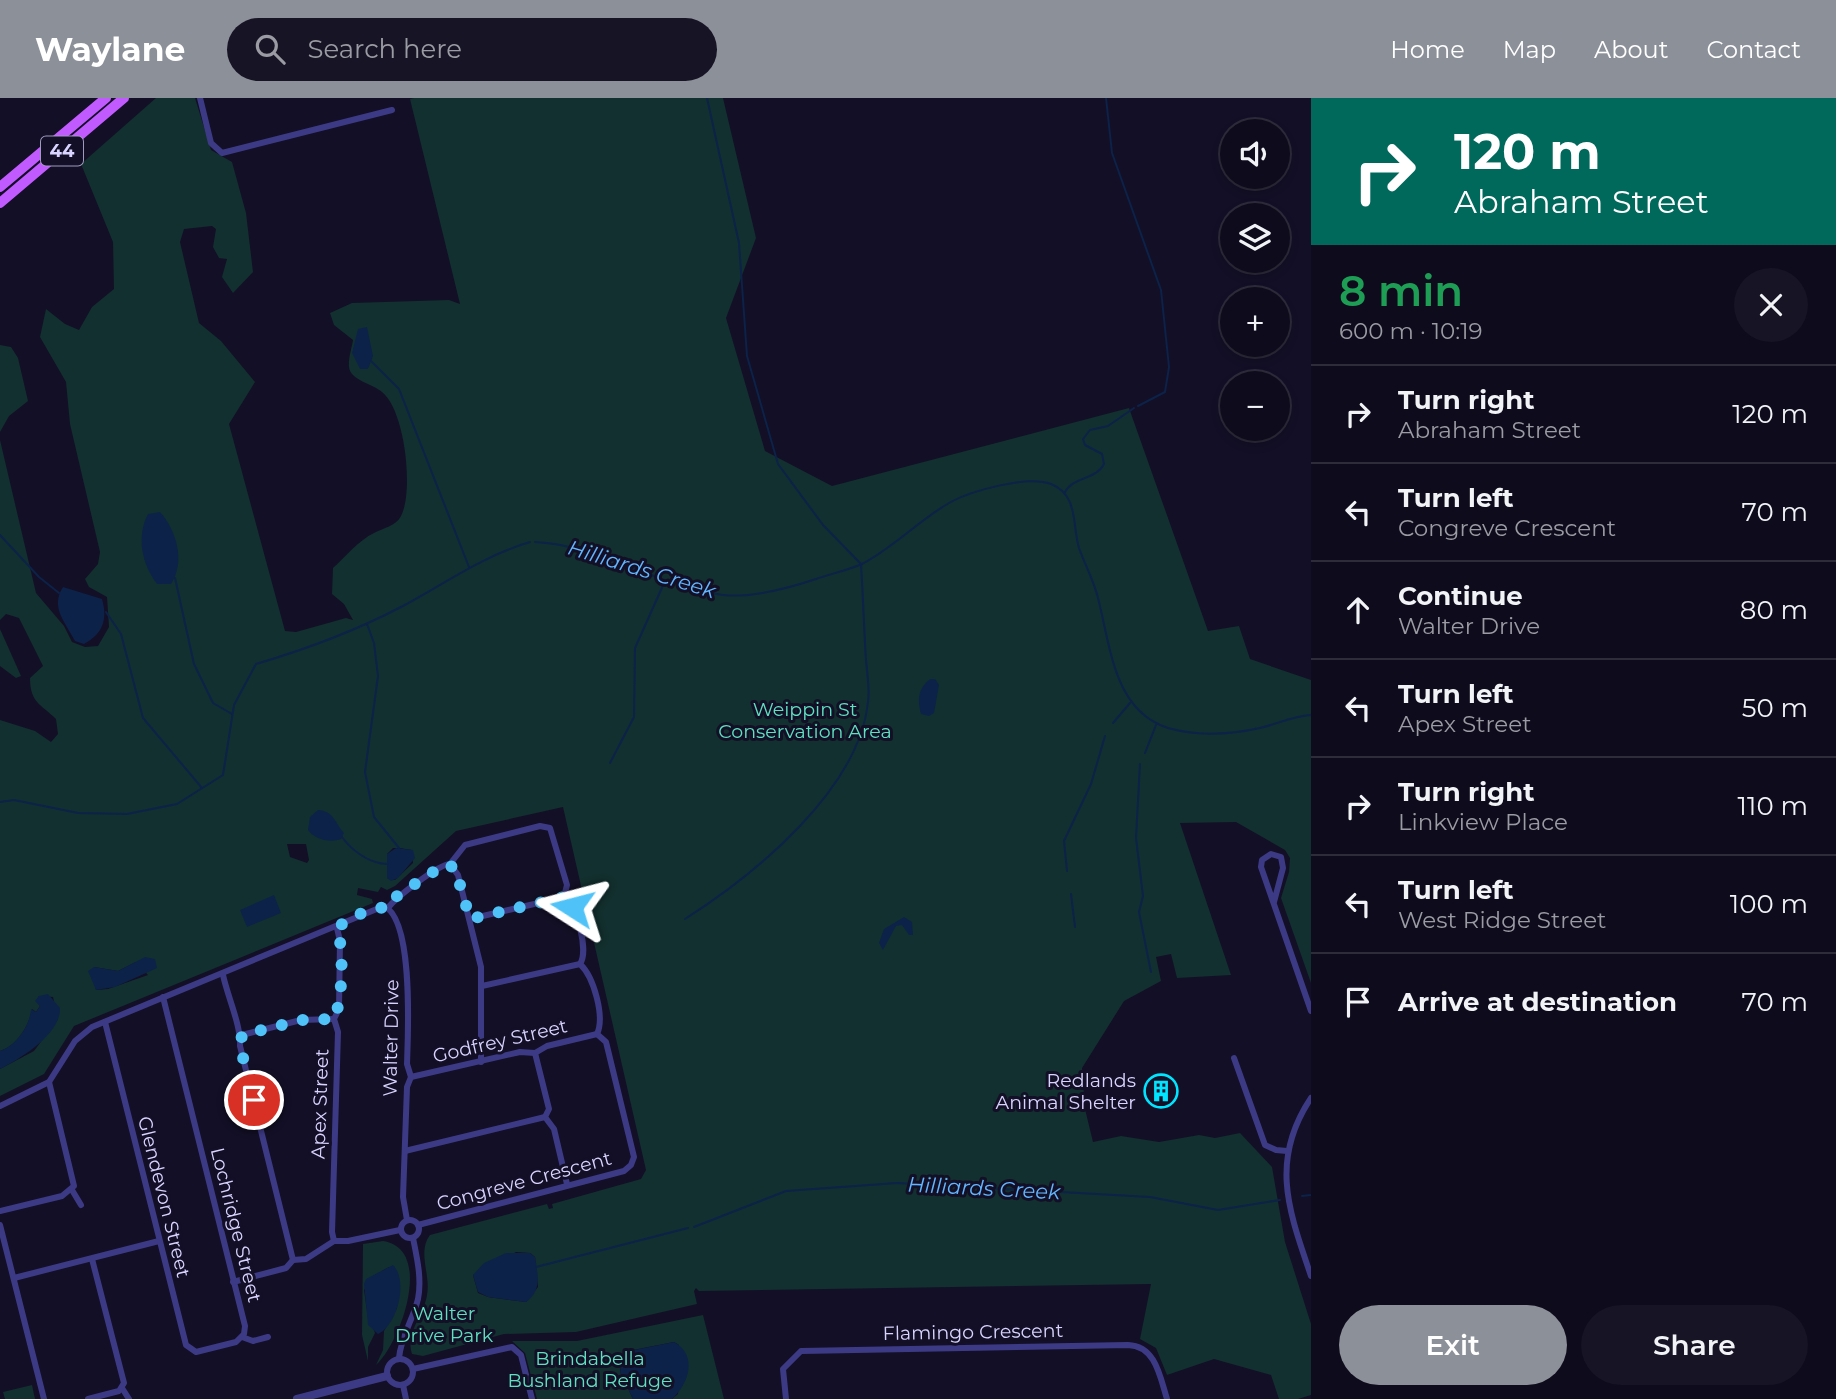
<!DOCTYPE html>
<html lang="en">
<head>
<meta charset="utf-8">
<style>
	:root { --surface:#0e0b1c; --page:#171425; --text:#f1f3f6; --muted:#9b9ba3; --line:#2e2b3b; --accent:#8c9099 }
	body { margin:0; font-family:Montserrat,sans-serif; background:var(--page); color:var(--text); height:100vh; display:flex; flex-direction:column; font-size:26px; white-space:nowrap }
	* { box-sizing:border-box; margin:0 }
	p { font-size:23px; color:var(--muted) }
	.icon { flex:none; width:38px; height:38px; fill:none; stroke:currentColor; stroke-width:2; stroke-linecap:round; stroke-linejoin:round }
	.map { position:relative; flex:1; overflow:hidden }
	.sheet { display:flex; flex-direction:column; background:var(--surface); width:525px }
	.sheet>* { flex:none }
	.guide { background:#00695c; color:#fff; overflow:hidden }
	.fabs { position:absolute; left:1220px; top:21px; display:grid; gap:14px }
	.fabs a { display:grid; place-items:center; width:70px; height:70px; border-radius:50%; background:var(--surface); box-shadow:0 4px 10px #0003,0 0 0 2px var(--line); font-size:35px }
	.pin { position:absolute; display:grid; place-items:center; width:60px; height:60px; color:#fff; margin:-30px; border:4px solid #fff; border-radius:50%; box-shadow:0 2px 7px #0007 }
	.me { position:absolute; width:77px; margin:-38px; rotate:279deg; stroke-linejoin:round; filter:drop-shadow(0 0 5px #0008) }
	.turn { display:flex; align-items:center; gap:24px; height:147px; padding:0 28px; font-size:32px }
	.turn .icon { width:91px; height:91px; stroke-width:2.5 }
	.turn b { display:block; font-size:49px; line-height:60px }
	.round { display:grid; place-items:center; flex:none; width:74px; height:74px; border-radius:37px; background:var(--page) }
	.summary { display:flex; align-items:center; justify-content:space-between; height:119px; padding:0 28px }
	h1 { font-size:42px; font-weight:600; line-height:52px; color:#1e9e55 }
	.primary-button { display:flex; gap:14px; margin-top:auto; padding:14px 28px }
	.primary-button a { flex:1; height:80px; border-radius:42px; background:var(--accent); color:#fff; font-size:28px; font-weight:600; line-height:80px; text-align:center }
	.primary-button a+a { background:var(--page); color:var(--text) }
	ul { padding:0; list-style:none }
	li { display:flex; align-items:center; gap:21px; height:98px; padding:0 28px; border-top:2px solid var(--line) }
	li div { flex:1 }
	li b { display:block; font-size:26px }
	li em { font-style:normal }
	header { display:flex; align-items:center; gap:42px; box-sizing:border-box; height:98px; padding:0 35px; background:var(--accent); color:#fff }
	header strong { font-size:33px }
	nav { display:flex; gap:38px; margin-inline-start:auto; font-size:24px }
	.search { width:490px; height:63px; background:var(--page); display:flex; align-items:center; gap:18px; box-sizing:border-box; padding:0 24px; border-radius:38px; color:var(--muted); font-size:26px }
	main { display:flex; flex:1; min-height:0 }
	.map>svg:first-child { display:block }
</style>
</head>
<body>
<header>
<strong>Waylane</strong>
<div class="search"><svg class="icon" aria-label="search" viewBox="0 0 24 24"><circle cx="10" cy="10" r="6"/><path d="M15 15l6 6"/></svg>Search here</div>
<nav><a>Home</a><a>Map</a><a>About</a><a>Contact</a></nav>
</header>
<main>
<div class="map">
<svg width="1311" height="1301" viewBox="0 0 1311 1301">
	<rect width="100%" height="100%" fill="#130f26"/>
	<g fill="#12302f" fill-rule="evenodd">
		<path d="M156,0H195L211,52L232,64L246,115L253,174L233,195L222,179L227,161L219,160L213,149L216,131L212,128L184,131L180,144L199,225L221,243L255,284L229,326L285,533L296,534L346,520L353,522L344,506L332,496L333,470C345,459 359,442 374,435C383,430 396,428 401,418C414,393 405,312 382,294C373,286 350,282 349,269C348,261 352,249 353,242L334,227L330,215L352,205L449,202L460,206L410,1L414,0H723L756,140L726,220L765,353L832,388L1129,310L1208,533L1239,528L1250,561L1311,582V885L1281,800L1289,774L1290,760L1285,752L1236,724L1180,725L1231,877L1177,880L1171,856L1156,859L1161,883L1124,903L1082,970L1085,1011L1093,1044L1121,1038L1159,1044L1199,1037L1215,1040L1240,1035L1272,1069L1285,1144L1311,1226V1297L1298,1301H1279L1271,1277L1214,1261L1167,1277L1156,1250L1140,1241L1151,1186L699,1193L696,1190L694,1193L697,1206L576,1234L504,1236L423,1258L412,1256C405,1235 424,1217 427,1197C431,1177 417,1154 430,1137L547,1106L549,1111L553,1110L552,1106L641,1081L646,1072L563,709L456,733L395,788L387,792L381,789L378,794L358,790L357,797L372,801L373,805L74,928L44,976L0,998V971L34,953L58,921L53,899L39,898L36,903L40,908L36,914L32,911C29,928 17,948 0,953V622L35,633L51,644L58,636L56,621C41,606 30,605 30,580L43,568L19,520L6,516L0,522V342L36,495L64,528L72,544L85,549L98,548L109,529L107,499L89,489L85,481L98,466L100,454L70,326L66,284L40,239L46,211L65,226L79,232L92,209L114,191L113,144L81,66ZM287,746H306L309,762L307,765L290,759ZM399,750L412,752L413,765L395,782L387,780V756L393,750ZM136,864L148,877L108,891L96,892L94,869L118,873ZM516,1154L530,1155L535,1159L538,1189L526,1204L488,1199L478,1195L473,1177Z"/>
		<path d="M0,247L11,249L18,260L28,303L9,318L0,334Z"/>
		<path d="M0,531L21,578L16,580L0,568Z"/>
		<path d="M383,1143C435,1151 400,1246 376,1267L383,1252L384,1233L397,1210L399,1180L389,1169L373,1178L364,1192L367,1213L375,1235L368,1249V1263L362,1237L363,1146Z"/>
		<path d="M703,1217L724,1301H672L678,1296L679,1247L674,1244L623,1254L620,1274L633,1301H537L525,1255L512,1243H577Z"/>
		<path d="M32,1287L35,1301H5L3,1294Z"/>
	</g>
	<g fill="#0c2248">
		<path d="M367,229L373,258L368,271H360L352,255L358,231Z"/>
		<path d="M160,414C176,432 186,463 171,486H157C142,467 136,438 148,416Z"/>
		<path d="M63,489L102,501C108,521 103,536 84,546L75,543C65,524 50,509 63,489Z"/>
		<path d="M930,581H935L939,587L934,615L929,618L921,616C917,601 918,591 930,581Z"/>
		<path d="M318,712C334,713 335,725 344,735L341,741C331,745 315,742 308,732L310,719Z"/>
		<path d="M396,750L413,752L415,760L398,780L391,783L387,780V756Z"/>
		<path d="M274,797L281,815L247,829L240,812Z"/>
		<path d="M904,819L912,824L913,837H909L902,827L896,828L883,852L879,845L884,831Z"/>
		<path d="M145,859L155,861L157,870L115,889L96,892L88,873L94,869L118,873Z"/>
		<path d="M48,896L60,910C61,936 20,961 0,971V953C16,948 30,928 31,911L36,914L40,908L35,903L39,898Z"/>
		<path d="M506,1155H530L535,1159C538,1177 542,1193 526,1204L488,1199L478,1194L473,1177L484,1165Z"/>
		<path d="M393,1167C409,1183 397,1228 378,1236L368,1227L364,1186L366,1181Z"/>
		<path d="M674,1244C698,1257 689,1286 672,1301H633L620,1274L624,1254Z"/>
	</g>
	<g fill="none" stroke-linecap="round" stroke-linejoin="round">
		<g stroke="#0c2248" stroke-width="2">
			<path d="M1106,0L1112,55L1161,192L1169,269L1165,294L1138,308"/>
			<path d="M371,263L399,291L469,469"/>
			<path d="M1065,394C1074,378 1096,382 1104,366L1102,356L1085,347L1083,341L1090,332L1108,328L1134,310"/>
			<path d="M0,437L39,479L59,495"/>
			<path d="M535,444C600,447 658,489 723,497C752,500 789,490 816,481C831,476 848,472 862,466C893,450 918,423 949,405C970,393 1027,377 1051,386C1079,397 1072,428 1079,450C1085,467 1094,483 1098,500C1111,550 1114,619 1176,632C1203,638 1233,636 1260,630C1277,626 1293,618 1311,617"/>
			<path d="M175,480L194,566L213,605L232,616"/>
			<path d="M106,514L121,536L143,620L202,690"/>
			<path d="M367,526L374,545L378,578L365,674L374,719L399,750"/>
			<path d="M1113,625L1130,605"/>
			<path d="M1145,655L1156,627"/>
			<path d="M610,665L634,619L635,550L665,483"/>
			<path d="M1140,666L1136,740L1143,798L1139,814L1151,874"/>
			<path d="M0,704L14,702L78,715L127,716L177,706L223,677L234,607L256,566C307,551 355,533 401,509C444,486 483,458 530,444"/>
			<path d="M342,739C352,753 370,766 388,766"/>
			<path d="M1067,773L1064,743L1091,686L1105,638"/>
			<path d="M1071,796L1075,829"/>
			<path d="M685,821C754,777 859,692 868,604C870,591 867,575 866,562C864,530 863,498 861,466L823,427L778,366L747,258L739,145L707,0"/>
			<path d="M1302,1098L1311,1097"/>
			<path d="M694,1129L786,1093L897,1085L1150,1099L1218,1112L1280,1102"/>
			<path d="M536,1169L688,1130"/>
		</g>
		<g stroke="#3d3a85" stroke-width="6">
			<path d="M200,0L211,45L222,55L392,12"/>
			<path d="M450,766L458,777L481,869V964"/>
			<path d="M1274,804L1283,770L1281,759L1271,756L1262,762L1261,769L1311,913"/>
			<path d="M388,810C395,800 439,766 450,766L465,747L540,728L550,730L567,787L564,799C577,808 589,853 580,866C594,879 605,919 597,936L606,944L634,1059L631,1067L624,1073L418,1127"/>
			<path d="M470,821L564,799"/>
			<path d="M223,877C228,900 241,927 240,948L293,1162"/>
			<path d="M482,888L580,866"/>
			<path d="M105,924L186,1247L196,1254L236,1244L244,1236L245,1228L163,899"/>
			<path d="M242,937L301,922L334,921"/>
			<path d="M535,955L549,1011L545,1019L554,1031L567,1086"/>
			<path d="M1234,960L1265,1047L1276,1052L1287,1053"/>
			<path d="M411,979L520,954L535,955L547,948L597,936"/>
			<path d="M1311,1000C1269,1063 1289,1113 1311,1178"/>
			<path d="M0,1008L49,984L75,943L92,929L384,808C414,822 408,935 407,966L411,979L407,989L403,1099L407,1122"/>
			<path d="M405,1053L545,1019"/>
			<path d="M72,1092L81,1107"/>
			<path d="M0,1113L62,1098L74,1088L49,984"/>
			<circle cx="410" cy="1131" r="9"/>
			<path d="M0,1127L44,1301"/>
			<path d="M334,1143L332,1134L338,934L334,921L339,911L340,843L337,830"/>
			<path d="M293,1162L306,1161L334,1143H348L400,1132"/>
			<path d="M14,1180L159,1143"/>
			<path d="M233,1184L286,1170L293,1162"/>
			<path d="M242,1239L253,1243L268,1239"/>
			<path d="M399,1260C401,1238 413,1222 418,1201C422,1181 417,1160 413,1140"/>
			<circle cx="400" cy="1274" r="13"/>
			<path d="M413,1271L512,1249L521,1257L532,1301"/>
			<path d="M403,1287L406,1301"/>
			<path d="M122,1290L129,1301"/>
			<path d="M88,1301L119,1293L124,1285L92,1161"/>
			<path d="M786,1301L783,1271L801,1253L1128,1247C1156,1248 1160,1279 1167,1301"/>
		</g>
		<path stroke="#3d3a85" stroke-width="8" d="M297,1301L387,1278"/>
		<g stroke="#c25bff" stroke-width="10">
			<path d="M0,89L106,0"/>
			<path d="M0,105L124,0"/>
		</g>
	</g>
	<g fill="none" stroke-linecap="round" stroke-linejoin="round">
		<path stroke="#4fc3f7" stroke-width="12" stroke-dasharray="0 21.6" d="M254,1002L240,948L242,937L301,922L334,921C343,902 344,850 337,830C349,820 374,807 388,810L397,798L445,766L455,770L470,821L564,799L572,809"/>
	</g>
	<defs>
		<symbol id="building-ring" viewBox="-11 -11 22 22"><circle r="9.5" fill="#130f26" stroke="#00e5ff" stroke-width="1.5"/><path d="M-4-6H4V6H1V3H-1V6H-4ZM-2.5-4.3h1.7v1.8h-1.7ZM.8-4.3h1.7v1.8H.8ZM-2.5-1h1.7V.8h-1.7ZM.8-1h1.7V.8H.8Z" fill="#00e5ff"/></symbol>
	</defs>
	<g fill-rule="evenodd">
		<use href="#building-ring" x="1142" y="974" width="38" height="38"/>
	</g>
	<g text-anchor="middle" dominant-baseline="central" stroke-width="6" stroke-linejoin="round" paint-order="stroke">
		<rect fill="#130f26" stroke="#9e99be" stroke-width="2" x="41" y="38.5" width="42" height="29" rx="5"/>
		<g font-size="18" font-weight="bold" fill="#d9d4ff">
			<text x="62" y="53">44</text>
		</g>
		<g font-size="19" fill="#5fe0c0" stroke="#130f26">
			<text x="805" y="611">Weippin St<tspan x="805" dy="22">Conservation Area</tspan></text>
			<text x="444" y="1215">Walter<tspan x="444" dy="22">Drive Park</tspan></text>
			<text x="590" y="1260">Brindabella<tspan x="590" dy="22">Bushland Refuge</tspan></text>
		</g>
		<g font-size="19" fill="#d9d4ff" stroke="#130f26">
			<text transform="translate(391 940) rotate(-89)">Walter Drive</text>
			<text transform="translate(500 943) rotate(-13)">Godfrey Street</text>
			<text transform="translate(320 1006) rotate(-88)">Apex Street</text>
			<text transform="translate(524 1083) rotate(-15)">Congreve Crescent</text>
			<text transform="translate(164 1099) rotate(76)">Glendevon Street</text>
			<text transform="translate(236 1127) rotate(76)">Lochridge Street</text>
			<text transform="translate(973 1234) rotate(-1)">Flamingo Crescent</text>
		</g>
		<g font-size="19" fill="#d9d4ff" stroke="#130f26" text-anchor="end">
			<text x="1136" y="982">Redlands<tspan x="1136" dy="22">Animal Shelter</tspan></text>
		</g>
		<g font-size="21" font-style="italic" fill="#62b6ff" stroke="#130f26">
			<text transform="translate(642 471) rotate(17)">Hilliards Creek</text>
			<text transform="translate(984 1090) rotate(3)">Hilliards Creek</text>
		</g>
	</g>
</svg>
<div class="fabs">
<a><svg class="icon" aria-label="sound" viewBox="0 0 24 24"><path d="M4 9h4l5-4v14l-5-4H4zM17 9q2 3 0 6"/></svg></a>
<a><svg class="icon" aria-label="layers" viewBox="0 0 24 24"><path d="M12 4l9 5-9 5-9-5zM3 14l9 5 9-5"/></svg></a>
<a>+</a>
<a>−</a>
</div>
<div class="pin" style="left:254px;top:1002px;background:#d93025"><svg class="icon" aria-label="arrive" viewBox="0 0 24 24"><path d="M6 21V4h12l-3 4 3 4H6"/></svg></div>
<svg class="me" style="left:572px;top:809px" viewBox="-20 -20 40 40"><path d="M0-17L14 15 0 8-14 15z" fill="#4fc3f7" stroke="#fff" stroke-width="4"/></svg>
</div>
<section class="sheet">
<div class="guide">
<div class="turn"><svg class="icon" aria-label="right" viewBox="0 0 24 24"><path d="M7 20v-9h11M14 6l5 5-5 5"/></svg><div><b>120 m</b>Abraham Street</div></div>
</div>
<div class="summary"><div><h1>8 min</h1><p>600 m · 10:19</p></div><a class="round"><svg class="icon" aria-label="close" viewBox="0 0 24 24"><path d="M6 6l12 12M18 6L6 18"/></svg></a></div>
<ul>
<li><svg class="icon" aria-label="right" viewBox="0 0 24 24"><path d="M7 20v-9h11M14 6l5 5-5 5"/></svg><div><b>Turn right</b><p>Abraham Street</p></div><em>120 m</em></li>
<li><svg class="icon" aria-label="left" viewBox="0 0 24 24"><path d="M17 20v-9H6M10 6l-5 5 5 5"/></svg><div><b>Turn left</b><p>Congreve Crescent</p></div><em>70 m</em></li>
<li><svg class="icon" aria-label="ahead" viewBox="0 0 24 24"><path d="M12 20V5M6 11l6-6 6 6"/></svg><div><b>Continue</b><p>Walter Drive</p></div><em>80 m</em></li>
<li><svg class="icon" aria-label="left" viewBox="0 0 24 24"><path d="M17 20v-9H6M10 6l-5 5 5 5"/></svg><div><b>Turn left</b><p>Apex Street</p></div><em>50 m</em></li>
<li><svg class="icon" aria-label="right" viewBox="0 0 24 24"><path d="M7 20v-9h11M14 6l5 5-5 5"/></svg><div><b>Turn right</b><p>Linkview Place</p></div><em>110 m</em></li>
<li><svg class="icon" aria-label="left" viewBox="0 0 24 24"><path d="M17 20v-9H6M10 6l-5 5 5 5"/></svg><div><b>Turn left</b><p>West Ridge Street</p></div><em>100 m</em></li>
<li><svg class="icon" aria-label="arrive" viewBox="0 0 24 24"><path d="M6 21V4h12l-3 4 3 4H6"/></svg><div><b>Arrive at destination</b></div><em>70 m</em></li>
</ul>
<div class="primary-button"><a>Exit</a><a>Share</a></div>
</section>
</main>
</body>
</html>
